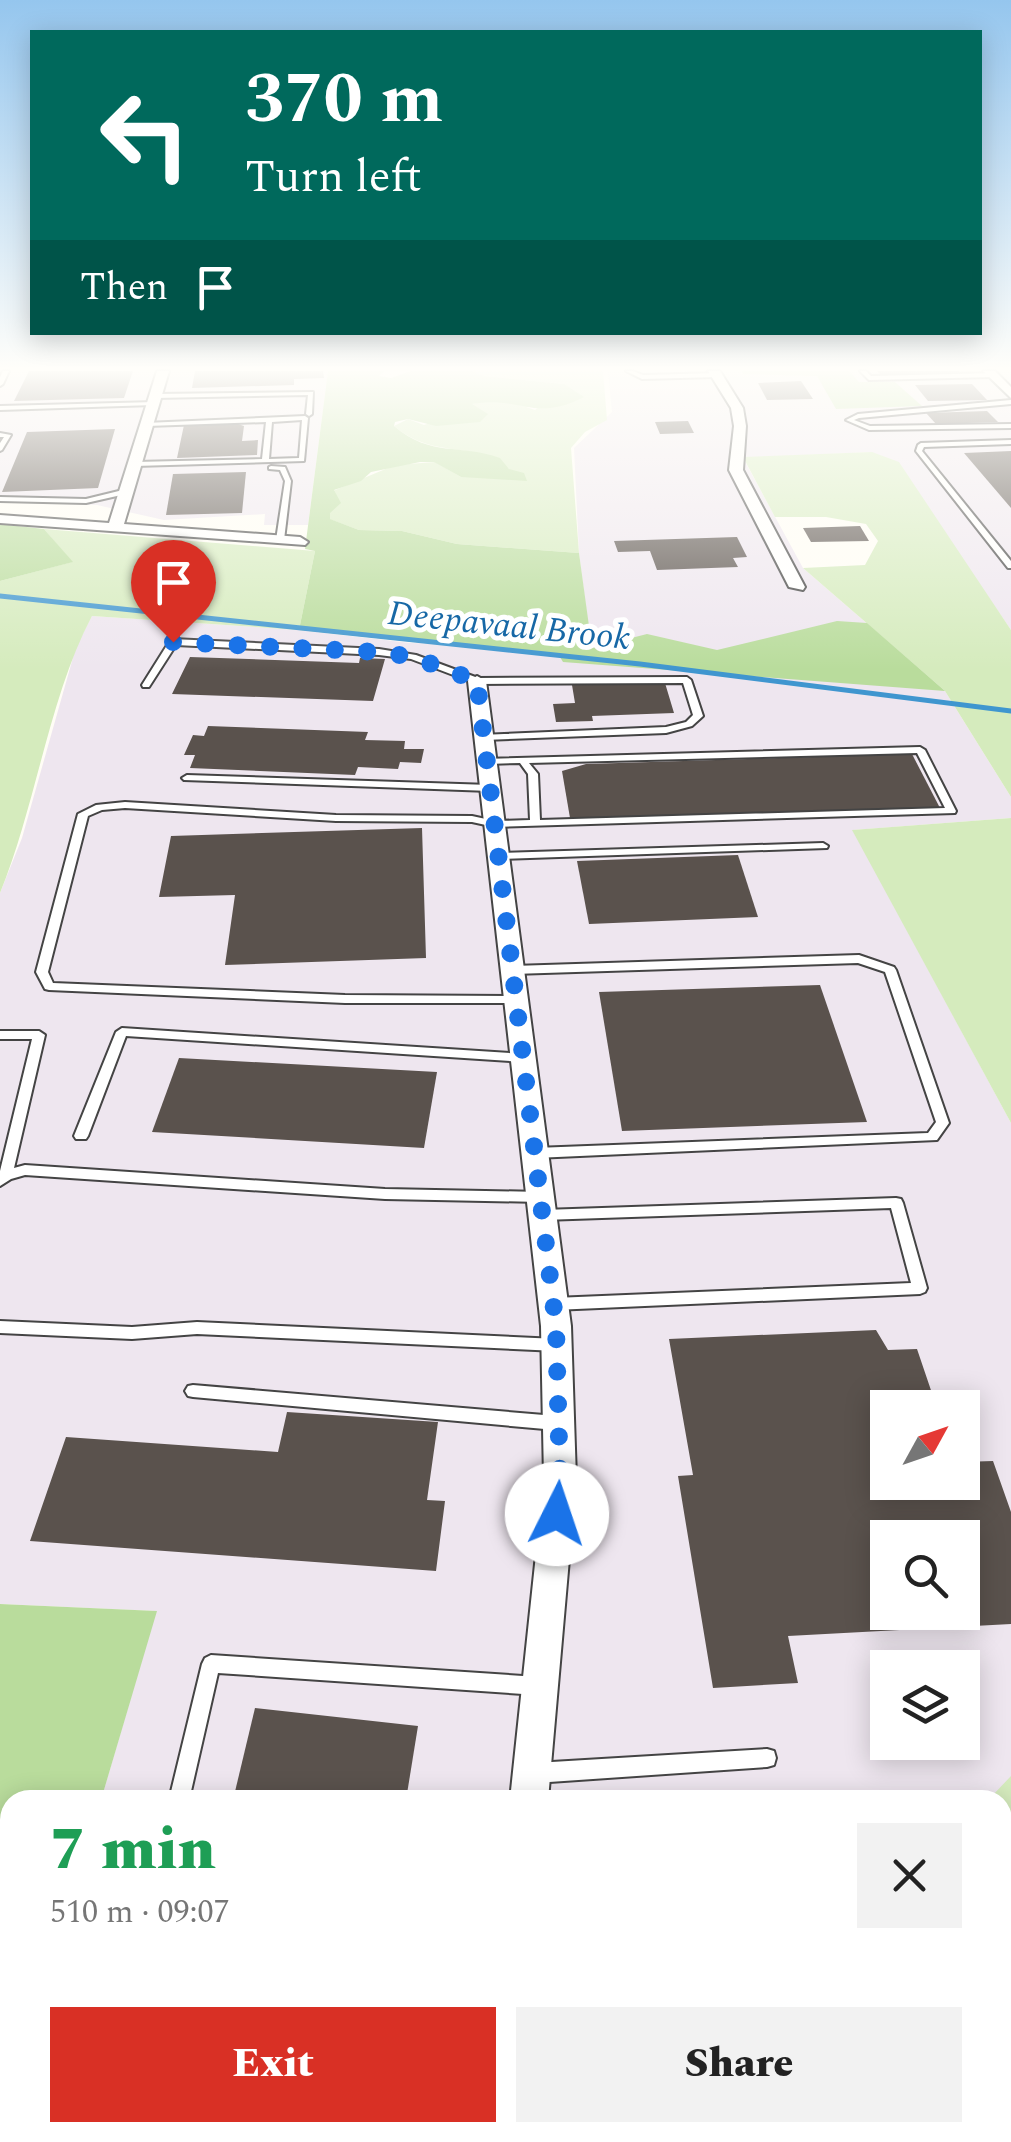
<!DOCTYPE html>
<html lang="en">
<head>
<meta charset="utf-8">
<style>
	:root { --surface:#fff; --page:#f2f2f2; --text:#222; --muted:#767676; --accent:#d93025 }
	body { margin:0; font-family:Spectral,serif; background:var(--page); color:var(--text); height:100vh; display:flex; flex-direction:column; font-size:38px; white-space:nowrap }
	* { box-sizing:border-box; margin:0 }
	p { font-size:32px; color:var(--muted) }
	.icon { flex:none; width:55px; height:55px; fill:none; stroke:currentColor; stroke-width:2; stroke-linecap:round; stroke-linejoin:round }
	.map { position:relative; flex:1; overflow:hidden }
	.details { position:absolute; left:0px; top:1790px; width:1012px; height:352px; display:flex; flex-direction:column; background:var(--surface); border-radius:30px 30px 0 0; box-shadow:0 5px 25px #0003 }
	.details>* { flex:none }
	.hud { position:absolute; left:30px; top:30px; width:952px; height:305px; border-radius:0px; box-shadow:0 5px 25px #0003; background:#00695c; color:#fff; overflow:hidden }
	.needle { width:65px; rotate:50deg }
	.controls { position:absolute; left:870px; top:1390px; display:grid; gap:20px }
	.controls a { display:grid; place-items:center; width:110px; height:110px; border-radius:0px; background:var(--surface); box-shadow:0 5px 25px #0003; font-size:50px }
	.pin { position:absolute; display:grid; place-items:center; width:85px; height:85px; color:#fff; margin:-102px -42px; border-radius:50% 50% 50% 0; rotate:-45deg; box-shadow:0 0 10px #0007 }
	.pin .icon { rotate:45deg }
	.me { position:absolute; width:110px; margin:-55px; rotate:4deg; stroke-linejoin:round; filter:drop-shadow(0 0 8px #0008) }
	.turn { display:flex; align-items:center; gap:35px; height:210px; padding:0 50px; font-size:45px }
	.turn .icon { width:130px; height:130px; stroke-width:2.5 }
	.turn b { display:block; font-size:70px; line-height:85px }
	.then { display:flex; align-items:center; height:95px; padding:0 50px; background:#0003; gap:20px; font-size:38px }
	.round { display:grid; place-items:center; flex:none; width:105px; height:105px; border-radius:0px; background:var(--page) }
	.summary { display:flex; align-items:center; justify-content:space-between; height:170px; padding:0 50px }
	h1 { font-size:60px; font-weight:800; line-height:75px; color:#1e9e55 }
	.primary-button { display:flex; gap:20px; margin-top:auto; padding:20px 50px }
	.primary-button a { flex:1; height:115px; border-radius:0px; background:var(--accent); color:#fff; font-size:40px; font-weight:800; line-height:115px; text-align:center }
	.primary-button a+a { background:var(--page); color:var(--text) }
	.map>svg:first-child { display:block }
</style>
</head>
<body>
<div class="map">
<svg width="1011" height="2142" viewBox="0 0 1011 2142">
	<rect width="100%" height="100%" fill="#fffdf5"/>
	<g fill="#eee6ef" fill-rule="evenodd">
		<path d="M0,371H328L308,525H264L265,514L164,520L97,505L0,501Z"/>
		<path d="M608,371H1011V630L976,579L872,452L743,458L803,568L945,691L1011,797V818L853,830L1011,1123V2142H0L10,2108V2132H1002V1800H101L156,1611L0,1604V893L22,838L76,647L92,616L299,630L411,643L591,647L579,553L574,448L612,412ZM888,1408H962V1482H888ZM888,1538H962V1612H888ZM888,1668H962V1742H888Z"/>
	</g>
	<g fill="#d5ebbd">
		<path d="M472,371H603L607,420L585,432L571,448L579,553L457,544L402,531L359,530L329,519L333,491L395,465L435,462L461,477L509,469C474,439 436,461 394,426L408,419L424,425L475,408L471,404L503,399L535,410L564,384L484,376Z"/>
		<path d="M872,452L899,462L1011,630V797L945,691L803,568L865,565L878,541L866,524L826,517H775L743,457Z"/>
		<path d="M44,529L315,551L299,630L92,616C49,697 36,805 0,893V581L72,562Z"/>
		<path d="M1011,818V1123L852,830Z"/>
		<path d="M1011,1776V2142H986L985,2133L1002,2132V1800H992V1796Z"/>
	</g>
	<g fill="#b9dc9c">
		<path d="M328,371H384L379,376L391,378L411,371H472L484,376L564,384L584,397C533,423 521,395 472,404L488,414L480,422L436,426L408,419L395,422L394,426C432,458 459,443 500,458L509,469L524,473L527,481L461,477L434,462H420L371,472L361,481L334,490L341,503L330,513V519L359,530L402,531L457,544L579,553L592,648L647,634L717,650L837,621L867,623L945,691L563,662L560,657L299,630L315,551L305,549Z"/>
		<path d="M742,371H849L859,382H895L922,406L836,409L817,376L743,374Z"/>
		<path d="M0,524L44,529L73,562L0,581Z"/>
		<path d="M0,1604L157,1611L101,1800H10V2108L0,2141Z"/>
	</g>
	<g fill="none" stroke-linecap="round" stroke-linejoin="round">
		<path stroke="#3f96cf" stroke-width="5" d="M0,596L640,664L1011,711"/>
	</g>
	<g fill="#5a524d" fill-rule="evenodd">
		<path d="M29,371H133L124,398L14,401Z"/>
		<path d="M195,371H323L324,378L294,379V385L192,388Z"/>
		<path d="M877,371H959L962,374L882,376Z"/>
		<path d="M801,381L813,399L767,400L758,383Z"/>
		<path d="M972,384L987,400L928,401L915,385Z"/>
		<path d="M987,411L998,422L936,424L926,413Z"/>
		<path d="M688,421L694,433L660,434L655,422Z"/>
		<path d="M238,424L244,426L242,441L258,440L257,455L177,458L184,425Z"/>
		<path d="M115,429L98,488L2,492L27,432Z"/>
		<path d="M1011,451V508L964,453Z"/>
		<path d="M246,472L242,513L166,515L173,474Z"/>
		<path d="M860,526L869,541L811,542L803,528Z"/>
		<path d="M737,537L747,557L733,558L738,567L657,570L650,551L618,552L614,541Z"/>
		<path d="M190,657L359,663L360,658L385,659L373,701L172,694Z"/>
		<path d="M665,683L674,713L592,716L593,721L556,722L553,704L575,703L572,685Z"/>
		<path d="M208,726L368,732L365,740L405,741L404,749H424L421,763L400,762L398,769L358,767L355,775L190,768L195,755H184L193,735L204,736Z"/>
		<path d="M912,754L940,808L570,818L562,771L586,764Z"/>
		<path d="M422,828L426,958L225,965L235,895L159,897L171,836Z"/>
		<path d="M738,855L758,917L589,924L577,861Z"/>
		<path d="M820,985L867,1122L622,1131L599,992Z"/>
		<path d="M179,1058L437,1072L424,1148L152,1132Z"/>
		<path d="M876,1330L888,1350L917,1349L937,1408H888V1482H962V1462L993,1461L1011,1512V1624L788,1636L798,1683L713,1688L678,1476L693,1475L669,1339ZM888,1538H962V1612H888Z"/>
		<path d="M287,1412L438,1422L427,1500L445,1501L436,1571L30,1541L66,1437L278,1452Z"/>
		<path d="M255,1708L418,1726L406,1800H233Z"/>
	</g>
	<g fill="none" stroke-linecap="round" stroke-linejoin="round">
		<defs>
			<g id="lane">
				<path d="M3,371H9L3,384L0,386V377Z"/>
				<path d="M626,371H633L643,375L717,373L720,375L717,377L642,379Z"/>
				<path d="M860,371H866L871,376L993,373L996,375L993,377L869,380Z"/>
				<path d="M313,392L312,414L309,416L306,414L308,395L155,398L152,396L155,394Z"/>
				<path d="M1011,400V404L859,418L854,420L870,426L1011,424V428L869,430L846,420L858,414Z"/>
				<path d="M155,402L153,405L0,410V406Z"/>
				<path d="M305,416L308,418L304,461L135,466L132,464L135,462L262,459L266,422L147,426L145,423ZM302,420L299,458L269,459L272,422Z"/>
				<path d="M0,433L11,435L2,450L0,451V443L4,437H0Z"/>
				<path d="M1011,440V444L924,447L922,451L1011,561V568H1008L916,451L918,445L921,443Z"/>
				<path d="M271,466L285,467L291,481L284,540L280,542L276,540L285,481L280,470L269,469V467Z"/>
				<path d="M127,489L131,491L130,493L86,503L0,501V497L86,499Z"/>
				<path d="M173,639L379,649L416,655L478,678L687,677L691,680L703,716L692,726L666,733L484,740L479,737L481,735L666,727L686,722L693,715L683,683L477,684L411,659L379,655L176,645L149,687H143L142,685L169,642Z"/>
				<path d="M920,747L925,750L956,811L955,813L495,827L472,822L336,821L125,808L102,810L88,816L48,972L53,983L345,995L520,996L522,999L520,1002L516,1003H345L49,990L45,989L36,972L78,814L96,805L125,802L336,815L472,816L495,821L530,820L528,774L520,763L487,764L484,763V759ZM917,753L945,808L540,820L538,774L529,763Z"/>
				<path d="M187,775L490,785L495,788L490,791L184,780L182,778Z"/>
				<path d="M823,843L828,846L827,848L499,859L494,856L499,853Z"/>
				<path d="M859,955L894,967L896,970L949,1123L937,1140L535,1158L530,1156L528,1153L530,1150L535,1148L928,1133L936,1122L885,972L858,963L513,974L507,970L513,966Z"/>
				<path d="M122,1028L524,1054L530,1058L524,1062L126,1036L88,1136L86,1139H76L74,1136L116,1032Z"/>
				<path d="M0,1031H39L45,1035L14,1168L25,1165L385,1189L541,1192L546,1193L548,1197L546,1201L541,1202L385,1199L25,1175L11,1179L0,1186V1171L32,1039H0Z"/>
				<path d="M896,1198L901,1199L903,1203L927,1288L925,1292L920,1294L554,1310L549,1308L547,1304L549,1300L554,1298L911,1283L891,1208L543,1220L538,1219L536,1215L538,1211L543,1210Z"/>
				<path d="M0,1321L132,1327L197,1322L557,1339L562,1341L565,1345L562,1349L557,1351L197,1334L132,1339L0,1333Z"/>
				<path d="M193,1385L556,1416L562,1418L564,1423L562,1428L556,1430L193,1397L188,1396L185,1391L188,1386Z"/>
				<path d="M211,1655L538,1677L544,1680L547,1686L544,1692L538,1695L218,1673L189,1800H169L202,1664L205,1658Z"/>
				<path d="M767,1749L774,1751L776,1758L774,1765L767,1767L535,1783L528,1780L525,1773L528,1766L535,1763Z"/>
				<path d="M435,2132H501L503,2137L501,2142H443L438,2140Z"/>
			</g>
			<g id="street">
				<path d="M157,371H169L124,524L300,537L308,542L305,545L0,523V515L109,523Z"/>
				<path d="M708,371H720L743,408L746,426L743,470L805,587L803,590L789,587L729,470L734,426L731,408Z"/>
				<path d="M983,371H995L1011,387V398Z"/>
				<path d="M477,676L486,681L571,1326L576,1479L548,1800H510L544,1479L541,1326L468,681Z"/>
				<path d="M478,2132H522V2142H476Z"/>
			</g>
		</defs>
		<use href="#lane" stroke="#444" stroke-width="4"/>
		<use href="#street" stroke="#444" stroke-width="4"/>
		<use href="#lane" fill="#fff" fill-rule="evenodd"/>
		<use href="#street" fill="#fff" fill-rule="evenodd"/>
	</g>
	<linearGradient id="sky" x2="0" y2="1"><stop stop-color="#95c6ee"/><stop offset="0.55" stop-color="#fffefa"/><stop offset="1" stop-color="#fffefa" stop-opacity="0"/></linearGradient>
	<rect width="1011" height="670" fill="url(#sky)"/>
	<g fill="none" stroke-linecap="round" stroke-linejoin="round">
		<path stroke="#1a73e8" stroke-width="18" stroke-dasharray="0 32.4" d="M173,642L379,652L413,657L477,681L556,1326L560,1479L557,1514"/>
	</g>
	<g text-anchor="middle" dominant-baseline="central" stroke-width="10" stroke-linejoin="round" paint-order="stroke">
		<g font-size="35" font-style="italic" fill="#1768a6" stroke="#fff">
			<text transform="translate(509 626) rotate(6)">Deepavaal Brook</text>
		</g>
	</g>
</svg>
<div class="controls">
<a><svg class="needle" viewBox="-14 -14 28 28"><path d="M0-13l5 13h-10z" fill="#e53935"/><path d="M0 13l5-13h-10z" fill="#767676"/></svg></a>
<a><svg class="icon" aria-label="search" viewBox="0 0 24 24"><circle cx="10" cy="10" r="6"/><path d="M15 15l6 6"/></svg></a>
<a><svg class="icon" aria-label="layers" viewBox="0 0 24 24"><path d="M12 4l9 5-9 5-9-5zM3 14l9 5 9-5"/></svg></a>
</div>
<div class="pin" style="left:173px;top:642px;background:#d93025"><svg class="icon" aria-label="arrive" viewBox="0 0 24 24"><path d="M6 21V4h12l-3 4 3 4H6"/></svg></div>
<svg class="me" style="left:557px;top:1514px" viewBox="-20 -20 40 40"><circle r="19" fill="#fff"/><path d="M0-13L10 11 0 6-10 11z" fill="#1a73e8"/></svg>
<div class="hud">
<div class="turn"><svg class="icon" aria-label="left" viewBox="0 0 24 24"><path d="M17 20v-9H6M10 6l-5 5 5 5"/></svg><div><b>370 m</b>Turn left</div></div>
<div class="then">Then<svg class="icon" aria-label="arrive" viewBox="0 0 24 24"><path d="M6 21V4h12l-3 4 3 4H6"/></svg></div>
</div>
<section class="details">
<div class="summary"><div><h1>7 min</h1><p>510 m · 09:07</p></div><a class="round"><svg class="icon" aria-label="close" viewBox="0 0 24 24"><path d="M6 6l12 12M18 6L6 18"/></svg></a></div>
<div class="primary-button"><a>Exit</a><a>Share</a></div>
</section>
</div>
</body>
</html>
